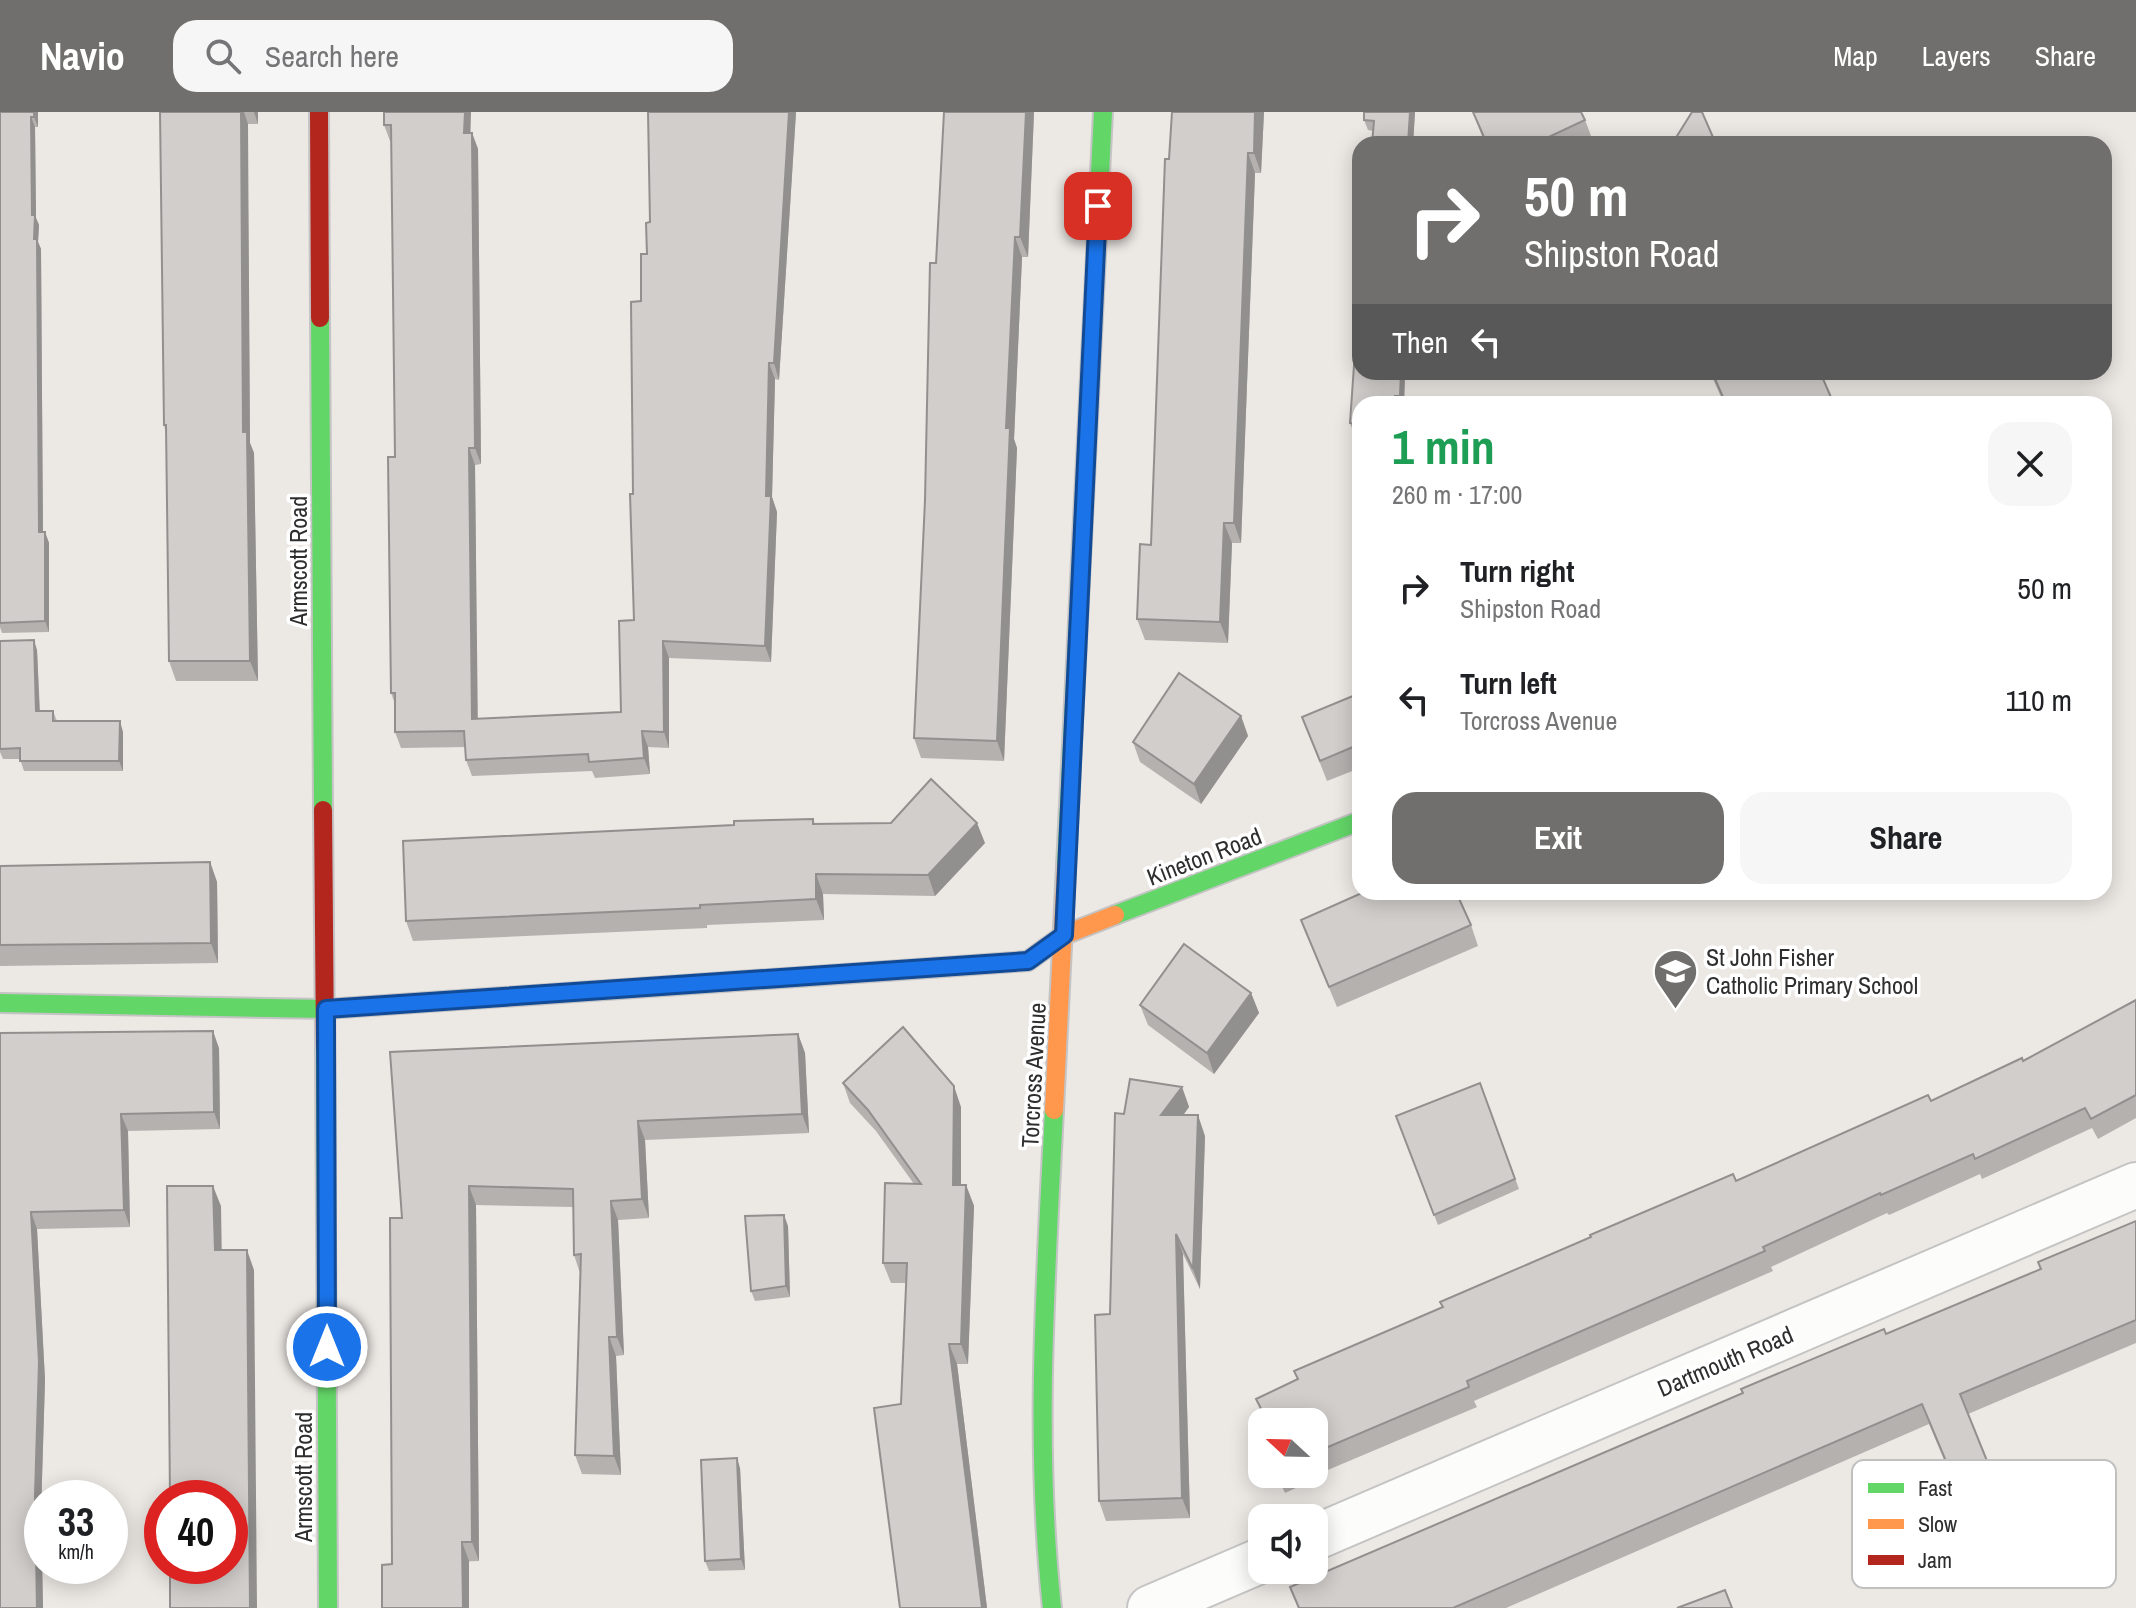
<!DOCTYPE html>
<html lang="en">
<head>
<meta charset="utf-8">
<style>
	:root { --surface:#fff; --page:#f6f6f6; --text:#202124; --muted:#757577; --accent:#706f6e }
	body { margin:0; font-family:"Archivo Narrow",sans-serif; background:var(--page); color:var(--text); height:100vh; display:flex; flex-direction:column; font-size:30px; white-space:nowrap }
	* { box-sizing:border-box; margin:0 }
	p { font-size:26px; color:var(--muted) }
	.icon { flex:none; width:44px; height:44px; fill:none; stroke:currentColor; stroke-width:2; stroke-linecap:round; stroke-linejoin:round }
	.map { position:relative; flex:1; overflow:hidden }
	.drawer { position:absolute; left:1352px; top:284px; width:760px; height:504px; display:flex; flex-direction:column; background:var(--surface); border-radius:24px; box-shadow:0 4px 20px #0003 }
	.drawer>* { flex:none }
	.top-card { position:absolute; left:1352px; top:24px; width:760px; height:244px; border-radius:24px; box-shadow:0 4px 20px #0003; background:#706f6e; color:#fff; overflow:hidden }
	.needle { width:52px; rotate:292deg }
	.tools { position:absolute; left:1248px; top:1296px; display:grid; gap:16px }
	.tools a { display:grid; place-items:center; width:80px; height:80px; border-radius:16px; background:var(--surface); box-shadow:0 4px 20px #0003; font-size:40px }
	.speed { position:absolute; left:24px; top:1368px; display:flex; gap:16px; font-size:40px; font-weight:700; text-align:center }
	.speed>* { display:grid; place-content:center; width:104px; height:104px; border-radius:50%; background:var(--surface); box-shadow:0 4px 20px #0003; line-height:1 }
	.speed small { font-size:20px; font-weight:400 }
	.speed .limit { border:12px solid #d22; background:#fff; color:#111 }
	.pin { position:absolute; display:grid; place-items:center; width:68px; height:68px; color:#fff; margin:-34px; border-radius:16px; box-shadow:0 4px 12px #0006 }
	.me { position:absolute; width:88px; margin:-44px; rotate:0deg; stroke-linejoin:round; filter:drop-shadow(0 0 6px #0008) }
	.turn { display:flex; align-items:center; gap:28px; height:168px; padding:0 40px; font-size:36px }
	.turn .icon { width:104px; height:104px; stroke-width:2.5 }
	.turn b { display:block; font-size:56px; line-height:68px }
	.then { display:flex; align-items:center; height:76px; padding:0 40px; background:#0003; gap:16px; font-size:30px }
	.round { display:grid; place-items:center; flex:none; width:84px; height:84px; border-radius:24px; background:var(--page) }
	.head { display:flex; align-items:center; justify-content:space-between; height:136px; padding:0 40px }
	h1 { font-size:48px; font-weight:700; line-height:60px; color:#1e9e55 }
	.cta { display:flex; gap:16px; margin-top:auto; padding:16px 40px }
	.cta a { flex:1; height:92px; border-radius:24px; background:var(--accent); color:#fff; font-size:32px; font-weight:700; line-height:92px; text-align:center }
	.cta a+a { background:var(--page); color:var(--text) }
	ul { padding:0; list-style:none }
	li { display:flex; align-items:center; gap:24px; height:112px; padding:0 40px }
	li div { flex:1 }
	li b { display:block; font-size:30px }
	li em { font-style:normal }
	header { display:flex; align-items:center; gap:48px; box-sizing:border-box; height:112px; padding:0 40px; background:var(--accent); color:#fff }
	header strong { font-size:38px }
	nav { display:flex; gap:44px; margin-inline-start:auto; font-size:28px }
	.search { width:560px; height:72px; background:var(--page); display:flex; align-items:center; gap:20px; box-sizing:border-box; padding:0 28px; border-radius:24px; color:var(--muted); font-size:30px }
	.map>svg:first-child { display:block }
</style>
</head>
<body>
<header>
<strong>Navio</strong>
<div class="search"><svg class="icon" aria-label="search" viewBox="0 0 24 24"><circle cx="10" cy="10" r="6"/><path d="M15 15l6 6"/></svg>Search here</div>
<nav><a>Map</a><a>Layers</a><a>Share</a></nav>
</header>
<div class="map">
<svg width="2136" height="1496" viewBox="0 0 2136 1496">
	<rect width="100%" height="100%" fill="#ece8e4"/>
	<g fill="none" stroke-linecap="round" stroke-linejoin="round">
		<defs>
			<g id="street">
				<path d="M1314,1426L2136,1073"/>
				<path d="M1150,1496L1262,1448"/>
			</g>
			<g id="fast">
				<path d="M320,206L323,698"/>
				<path d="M1066,754L1103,0"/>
				<path d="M1115,803L1360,709"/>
				<path d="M0,891L326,897L887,859"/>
				<path d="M325,934L328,1496"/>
				<path d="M1052,1496C1034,1330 1046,1164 1054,998"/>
			</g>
			<g id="slow">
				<path d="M887,859L1028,849L1064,823L1115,803"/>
				<path d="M1054,998L1066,754"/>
			</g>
			<g id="jam">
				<path d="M319,0L320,206"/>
				<path d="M323,698L325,934"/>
			</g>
		</defs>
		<use href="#street" stroke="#c5c4c5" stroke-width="48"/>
		<use href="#fast" stroke="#c5c4c5" stroke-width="22"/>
		<use href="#slow" stroke="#c5c4c5" stroke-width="22"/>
		<use href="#jam" stroke="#c5c4c5" stroke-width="22"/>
		<use href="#street" stroke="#fcfcfb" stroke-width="44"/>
		<use href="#fast" stroke="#63d668" stroke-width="18"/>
		<use href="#slow" stroke="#ff974d" stroke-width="18"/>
		<use href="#jam" stroke="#b3261e" stroke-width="18"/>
	</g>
	<g fill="#b4b1af">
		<path d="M0,0H38V15H35L36,106L39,113L38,130L41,137L43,420H45L49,431V520L2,521L0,515Z"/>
		<path d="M160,0H258V12H248V97L250,331L254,341L258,569H176L169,549L166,321L164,313Z"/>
		<path d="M796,0L779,268L775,267L772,385L777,400L771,550L669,546V636L648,635L650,662L595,666L592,659L472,664L466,648V635L401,636L395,620V592L391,581L395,345L392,29H390L384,13L472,21L478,37L481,352L475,353L477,607L621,600L634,508L633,382L641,189L650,110Z"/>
		<path d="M944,0H1034L1028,145H1022L1014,327L1017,336L1004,649L921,646L914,626Z"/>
		<path d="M1172,0H1264L1261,61H1255L1241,431H1232L1228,531L1145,528L1137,507L1151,433Z"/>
		<path d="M1415,0L1413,32H1372L1373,19L1368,18L1364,8Z"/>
		<path d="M1473,0L1585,8L1593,29L1585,32H1485Z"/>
		<path d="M1360,260H1405L1404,292H1360V322H1354L1350,311Z"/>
		<path d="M1710,260H1820L1834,292H1724Z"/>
		<path d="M0,529L37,538L40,599H53L57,609L123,620V659H24L20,647H3L0,640Z"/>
		<path d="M1360,581V656L1327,669L1302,605Z"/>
		<path d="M1241,604L1248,624L1201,692L1140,650L1133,630Z"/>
		<path d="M813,707L815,712L985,731L935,784L823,782L824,808L707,813V816L413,829L406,809L734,713Z"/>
		<path d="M210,750L217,770L218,851L0,854V754Z"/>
		<path d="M1301,808L1471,813L1478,834L1337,895Z"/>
		<path d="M1251,881L1259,901L1214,962L1148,913L1140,893Z"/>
		<path d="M2136,888V1006L2098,1027L2092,1016L1982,1067L1980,1062L1889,1103L1887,1101L1771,1155L1773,1159L1474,1289L1477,1295L1323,1360L1324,1363L1285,1381L1276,1362H1314V1310H1265L1256,1287L1736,1069L1931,989L2023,949Z"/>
		<path d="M0,921L219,936L220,1017L128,1019L130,1115L37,1117L45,1268L41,1400L43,1496H0Z"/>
		<path d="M798,922L805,941L809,1021L645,1028L649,1106L618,1108L624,1243L616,1244L621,1363L582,1362L575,1343L580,1161L574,1143L573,1095L476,1093L479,1449L392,1452L402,1106Z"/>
		<path d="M843,971L961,995V1073H966L974,1094L968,1252H957L987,1496H900L901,1292L906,1171H891L883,1151L914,1072L876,1019L850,991Z"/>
		<path d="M1480,971L1519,1077L1438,1113L1396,1004Z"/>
		<path d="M1182,975L1189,995L1183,1003L1205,1024L1200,1177L1183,1142L1190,1406L1106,1409L1099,1389L1124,1002Z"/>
		<path d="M2136,1109V1231L1968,1302L2004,1391L1969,1405L1975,1420L1915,1444L1899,1406L1892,1386L1950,1362L1929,1312L1506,1496H1298L1290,1475L2040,1157Z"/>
		<path d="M788,1114L790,1185L755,1189L751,1179Z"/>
		<path d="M740,1356L745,1458L709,1459L705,1449Z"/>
	</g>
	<g fill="#92908e">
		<path d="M34,0H38V15L34,5Z"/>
		<path d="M241,0H244L248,12L250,331L254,341L258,569L250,549L243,320Z"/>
		<path d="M254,0H258V12Z"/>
		<path d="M465,0H471L470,37L464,21Z"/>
		<path d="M789,0H796L779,268L774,251Z"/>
		<path d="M1026,0H1034L1028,145L1020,125Z"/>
		<path d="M1255,0H1264L1261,61L1254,41Z"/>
		<path d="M1410,0H1415L1413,32H1408Z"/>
		<path d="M31,5L35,15L36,106L39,113L38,130L41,137L43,431L39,420Z"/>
		<path d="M472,21L478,37L481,352L475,336Z"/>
		<path d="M1248,41L1255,61L1241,431L1234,411Z"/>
		<path d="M1015,125L1022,145L1014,327L1017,336L1004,649L997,629L1006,316Z"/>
		<path d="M769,251L775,267L772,385L777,400L771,550L765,534L766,384Z"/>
		<path d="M1401,260H1405L1404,292H1402L1400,284Z"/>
		<path d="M469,336L475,353L478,623L472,607Z"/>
		<path d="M1224,411L1232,431L1228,531L1220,510Z"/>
		<path d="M45,420L49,431V520L45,509Z"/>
		<path d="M34,528L37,538L40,609L36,599Z"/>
		<path d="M663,529L669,546V636L664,620Z"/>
		<path d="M1241,604L1248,624L1201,692L1194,672Z"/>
		<path d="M120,609L123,620V659L119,649Z"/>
		<path d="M642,619L648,635L650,662L644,646Z"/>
		<path d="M977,711L985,731L935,784L928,763Z"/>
		<path d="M210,750L217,770L218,851L211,831Z"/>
		<path d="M816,762L823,782L824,808L816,787Z"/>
		<path d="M1251,881L1259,901L1214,962L1207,941Z"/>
		<path d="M213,919L219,936L220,1017L214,1000Z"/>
		<path d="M798,922L805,941L809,1021L802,1002Z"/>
		<path d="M954,974L961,995V1093L953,1073Z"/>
		<path d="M1182,975L1189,995L1169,1023L1161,1003Z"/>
		<path d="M121,1002L128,1019L130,1115L124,1098Z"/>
		<path d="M1198,1003L1205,1024L1200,1177L1193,1157Z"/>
		<path d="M638,1009L645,1028L649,1106L642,1087Z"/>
		<path d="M966,1073L974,1094L968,1252L961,1232Z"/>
		<path d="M213,1074L221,1094L222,1158L215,1138Z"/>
		<path d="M469,1074L476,1093L479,1449L472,1430Z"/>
		<path d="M611,1089L618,1108L624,1243L617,1225Z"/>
		<path d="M31,1100L37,1117L45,1268L41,1400L43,1496H37Z"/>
		<path d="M784,1103L788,1114L790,1185L786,1174Z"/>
		<path d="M1176,1122L1183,1142L1190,1406L1182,1386Z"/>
		<path d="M247,1138L254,1158L257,1496H250Z"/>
		<path d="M609,1225L616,1244L621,1363L614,1344Z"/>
		<path d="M949,1232L957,1252L987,1496H982Z"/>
		<path d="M737,1346L740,1356L745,1458L741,1447Z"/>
		<path d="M462,1430L469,1449V1496H463Z"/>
	</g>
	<g fill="#d1cecb" stroke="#92908e" stroke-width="2">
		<path d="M0,0H34V5H31L32,103H35L34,127H37L39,420H45V509L0,511Z"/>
		<path d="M160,0H241L243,320H247L250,549H169L166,313H164Z"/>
		<path d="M384,0H465L464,21H472L475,336H469L472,607L621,600L619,509L634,508L630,382H633L631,190L641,189V142H647L646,111L650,110L648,0H789L774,251H769L766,384H771L765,534L663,529L664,620L642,619L644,646L589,650L588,642L466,648L464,619L395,620V581H391L388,345H395L391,13H384Z"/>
		<path d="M944,0H1026L1020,125H1015L1006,316H1010L997,629L914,626L925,388L930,151H936Z"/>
		<path d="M1172,0H1255L1254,41H1248L1234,411H1224L1220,510L1137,507L1140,432L1151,433L1165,47H1169Z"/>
		<path d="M1364,0H1410L1408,32H1372L1374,9L1364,8Z"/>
		<path d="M1473,0H1581L1585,8L1534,32H1487Z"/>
		<path d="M1692,0H1702L1716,32H1672Z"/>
		<path d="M1357,210H1360V260H1401L1400,284H1395L1394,292H1360V312L1350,311Z"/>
		<path d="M1712,260H1820L1834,292H1726Z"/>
		<path d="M34,528L36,599H53V609H120L119,649H20V636L0,637V529Z"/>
		<path d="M1179,561L1241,604L1194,672L1133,630Z"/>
		<path d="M1360,581V632L1320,649L1302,605Z"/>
		<path d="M931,667L977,711L928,763L816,762V787L700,793V796L406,809L403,729L734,713V709L813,707V712L891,711Z"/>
		<path d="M210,750L211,831L0,833V754Z"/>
		<path d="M1364,780H1456L1471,813L1329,875L1301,808Z"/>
		<path d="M1184,832L1251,881L1207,941L1140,893Z"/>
		<path d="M2136,888V983L2091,1007L2085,996L1975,1047L1973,1042L1881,1083L1880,1081L1763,1135L1765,1139L1467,1269L1469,1275L1316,1340L1317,1343L1314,1344V1310H1268L1256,1287L1298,1267L1294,1259L1443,1195L1440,1190L1591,1125L1590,1123L1733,1062L1736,1069L1928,983L1931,989L2022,946L2023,949Z"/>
		<path d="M903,915L954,974L953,1073H966L961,1232H949L982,1496H900L874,1296L901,1292L907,1151H883L885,1071L921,1072L868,998L843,971Z"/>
		<path d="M213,919L214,1000L121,1002L124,1098L31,1100L39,1250L35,1383L37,1496H0V921Z"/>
		<path d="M798,922L802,1002L638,1009L642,1087L611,1089L617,1225H609L614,1344L575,1343L581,1142L574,1143L573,1077L469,1074L472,1430H462L463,1496H382V1453L392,1452L390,1106H402L390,940Z"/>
		<path d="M1130,967L1182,975L1161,1003H1198L1193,1157L1176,1122L1182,1386L1099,1389L1095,1203L1110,1202L1115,1001L1124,1002Z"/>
		<path d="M1480,971L1515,1067L1434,1103L1396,1004Z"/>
		<path d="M167,1074H213L215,1138H247L250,1496H170V1454H230V1386H170Z"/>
		<path d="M784,1103L786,1174L751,1179L745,1104Z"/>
		<path d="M2136,1109V1208L1960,1282L1996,1371L1961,1385L1967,1400L1908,1424L1892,1386L1951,1361L1922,1292L1453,1496H1299L1290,1475L1743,1281L1741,1277L1884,1217L1886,1222L2041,1157L2038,1150Z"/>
		<path d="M737,1346L741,1447L705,1449L701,1348Z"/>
		<path d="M1725,1478L1732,1496H1677Z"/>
	</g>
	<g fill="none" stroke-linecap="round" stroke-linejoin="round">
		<defs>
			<path id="route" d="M327,1235L326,897L1028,849L1064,823L1098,94"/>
		</defs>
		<use href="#route" stroke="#114b97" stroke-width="20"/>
		<use href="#route" stroke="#1a73e8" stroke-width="14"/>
	</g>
	<defs>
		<symbol id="school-pin" viewBox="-11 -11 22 30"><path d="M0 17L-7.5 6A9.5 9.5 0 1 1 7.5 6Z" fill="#706f6e" stroke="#fff"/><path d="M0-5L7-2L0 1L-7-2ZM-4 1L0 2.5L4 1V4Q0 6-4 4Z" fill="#fff"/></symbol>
	</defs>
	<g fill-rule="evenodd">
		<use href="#school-pin" x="1650" y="834" width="51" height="69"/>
	</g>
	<g text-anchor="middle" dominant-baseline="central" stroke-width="7" stroke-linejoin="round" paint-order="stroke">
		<g font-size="24" fill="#2e2e2e" stroke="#fff">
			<text transform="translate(298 449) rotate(-90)">Armscott Road</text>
			<text transform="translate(1204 744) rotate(-21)">Kineton Road</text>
			<text transform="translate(1033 963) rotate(-87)">Torcross Avenue</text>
			<text transform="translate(1725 1249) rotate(-23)">Dartmouth Road</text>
			<text transform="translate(303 1365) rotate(-90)">Armscott Road</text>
		</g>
		<g font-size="24" fill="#2e2e2e" stroke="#fff" text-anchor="start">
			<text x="1706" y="845">St John Fisher<tspan x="1706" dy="28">Catholic Primary School</tspan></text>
		</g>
	</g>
	<rect x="1852" y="1348" width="264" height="128" rx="12" fill="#fff" stroke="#c0c0c0" stroke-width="2"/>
	<rect x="1868" y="1371" width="36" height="10" fill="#63d668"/>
	<rect x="1868" y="1407" width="36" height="10" fill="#ff974d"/>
	<rect x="1868" y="1443" width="36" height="10" fill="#b3261e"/>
	<g font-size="22" fill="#2e2e2e">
		<text x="1918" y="1384">Fast</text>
		<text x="1918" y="1420">Slow</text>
		<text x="1918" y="1456">Jam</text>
	</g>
</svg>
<div class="tools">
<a><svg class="needle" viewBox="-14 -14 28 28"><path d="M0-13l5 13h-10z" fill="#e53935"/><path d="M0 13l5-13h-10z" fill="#757577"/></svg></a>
<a><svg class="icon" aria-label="sound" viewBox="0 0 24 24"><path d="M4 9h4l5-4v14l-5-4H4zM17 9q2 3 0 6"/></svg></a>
</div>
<div class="speed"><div>33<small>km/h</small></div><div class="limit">40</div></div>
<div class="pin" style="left:1098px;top:94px;background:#d93025"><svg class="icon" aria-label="arrive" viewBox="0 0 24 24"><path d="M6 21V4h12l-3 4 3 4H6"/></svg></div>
<svg class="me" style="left:327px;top:1235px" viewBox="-20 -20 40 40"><circle r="17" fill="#1a73e8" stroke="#fff" stroke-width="3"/><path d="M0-11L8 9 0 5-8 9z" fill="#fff"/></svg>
<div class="top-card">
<div class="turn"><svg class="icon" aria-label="right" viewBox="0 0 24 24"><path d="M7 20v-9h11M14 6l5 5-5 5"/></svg><div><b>50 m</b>Shipston Road</div></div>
<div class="then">Then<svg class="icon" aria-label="left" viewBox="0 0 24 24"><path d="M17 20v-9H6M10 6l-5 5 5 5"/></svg></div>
</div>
<section class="drawer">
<div class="head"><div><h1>1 min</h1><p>260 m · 17:00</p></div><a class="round"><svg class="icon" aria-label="close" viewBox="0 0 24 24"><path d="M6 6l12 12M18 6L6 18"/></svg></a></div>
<ul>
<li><svg class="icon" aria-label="right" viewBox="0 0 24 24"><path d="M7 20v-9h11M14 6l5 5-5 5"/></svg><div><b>Turn right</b><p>Shipston Road</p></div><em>50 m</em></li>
<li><svg class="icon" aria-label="left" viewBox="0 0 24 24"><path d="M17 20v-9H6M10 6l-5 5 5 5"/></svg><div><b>Turn left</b><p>Torcross Avenue</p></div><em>110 m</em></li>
</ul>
<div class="cta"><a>Exit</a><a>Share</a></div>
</section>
</div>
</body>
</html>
